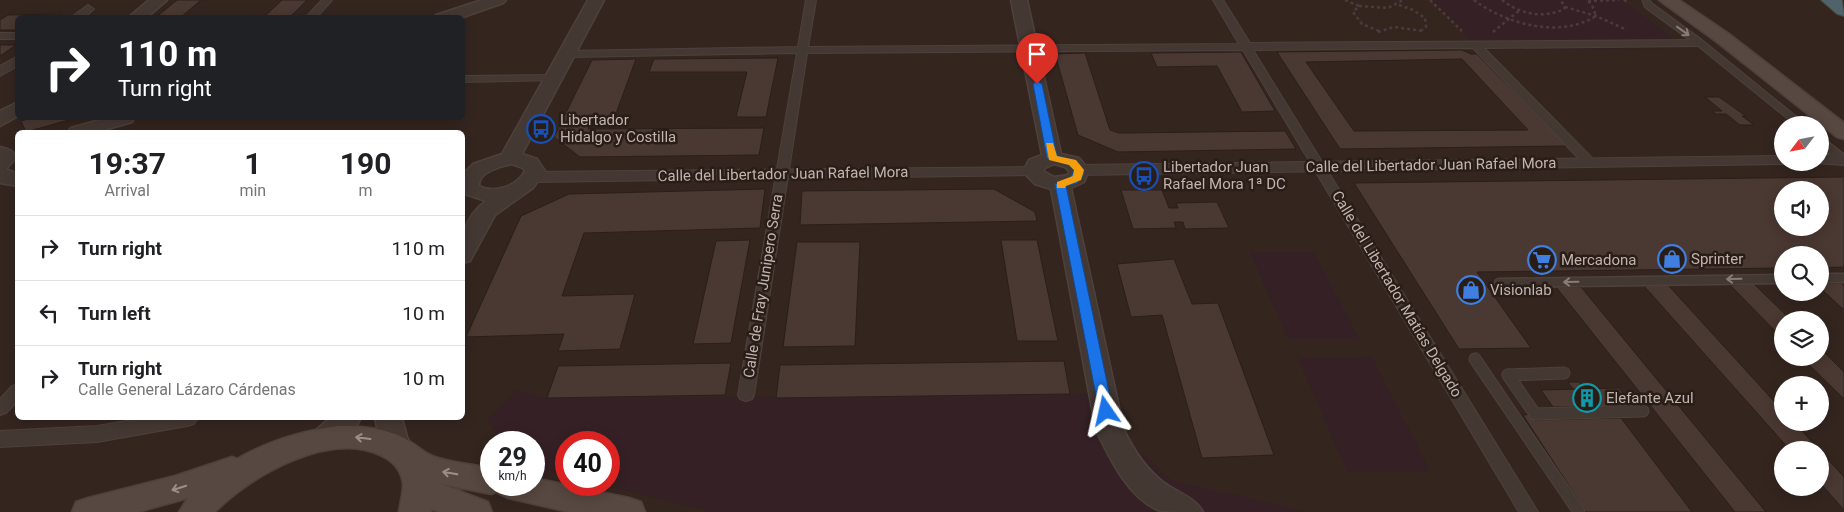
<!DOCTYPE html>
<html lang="en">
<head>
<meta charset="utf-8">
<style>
	:root { --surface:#fff; --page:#f2f2f2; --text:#202124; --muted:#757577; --line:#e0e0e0 }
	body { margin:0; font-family:Roboto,sans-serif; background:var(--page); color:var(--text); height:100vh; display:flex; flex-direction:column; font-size:19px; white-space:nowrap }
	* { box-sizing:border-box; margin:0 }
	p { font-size:16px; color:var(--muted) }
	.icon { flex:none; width:28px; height:28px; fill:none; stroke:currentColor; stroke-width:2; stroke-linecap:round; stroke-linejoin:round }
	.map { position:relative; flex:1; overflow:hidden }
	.side { position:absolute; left:15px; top:130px; width:450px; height:290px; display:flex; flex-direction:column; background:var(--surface); border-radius:8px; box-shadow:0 2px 12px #0003 }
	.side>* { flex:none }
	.banner { position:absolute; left:15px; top:15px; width:450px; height:105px; border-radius:8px; box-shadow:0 2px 12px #0003; background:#202124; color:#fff; overflow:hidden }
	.needle { width:32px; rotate:238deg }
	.buttons { position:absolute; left:1774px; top:116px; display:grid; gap:10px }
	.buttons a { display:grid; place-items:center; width:55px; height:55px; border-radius:50%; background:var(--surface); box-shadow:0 2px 12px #0003; font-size:25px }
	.speed { position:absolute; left:480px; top:431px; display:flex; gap:10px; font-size:25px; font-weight:700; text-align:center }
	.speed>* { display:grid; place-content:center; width:65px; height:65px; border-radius:50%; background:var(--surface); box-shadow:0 2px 12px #0003; line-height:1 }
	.speed small { font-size:12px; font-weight:400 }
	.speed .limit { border:8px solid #d22; background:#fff; color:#111 }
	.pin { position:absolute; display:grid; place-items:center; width:42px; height:42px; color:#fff; margin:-51px -21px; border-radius:50% 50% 50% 0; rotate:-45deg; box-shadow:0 0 5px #0007 }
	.pin .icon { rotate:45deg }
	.me { position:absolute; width:55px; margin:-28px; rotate:349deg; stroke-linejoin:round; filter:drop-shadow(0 0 4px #0008) }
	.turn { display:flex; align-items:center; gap:18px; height:105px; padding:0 20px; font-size:22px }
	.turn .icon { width:65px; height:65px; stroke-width:2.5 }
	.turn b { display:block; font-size:35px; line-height:42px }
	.eta { display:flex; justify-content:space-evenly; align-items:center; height:85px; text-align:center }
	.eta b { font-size:30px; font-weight:700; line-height:35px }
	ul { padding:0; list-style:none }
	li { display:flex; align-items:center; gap:15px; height:65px; padding:0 20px; border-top:1px solid var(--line) }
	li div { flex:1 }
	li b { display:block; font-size:19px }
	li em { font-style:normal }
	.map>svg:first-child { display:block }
</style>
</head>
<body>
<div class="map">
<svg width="1844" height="512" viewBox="0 0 1844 512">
	<rect width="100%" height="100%" fill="#34251f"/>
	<g fill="#352125">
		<path d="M1430,0H1632L1625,2L1685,48L1481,50Z"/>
		<path d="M1250,252H1314L1359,339H1288Z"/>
		<path d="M1372,357L1430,471L1347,472L1298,358Z"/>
		<path d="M516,390L547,398L1113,394L1125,438L1171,480L1307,512H712L603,485H609V442H566V476L534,468V442H507L487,421Z"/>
	</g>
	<g fill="#4a3832" stroke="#2b1f1a" fill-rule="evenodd">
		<path d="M177,0H201L180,18H155Z"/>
		<path d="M282,0H307L289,18H263Z"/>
		<path d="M60,14L55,18H18V30H0V20L8,15Z"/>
		<path d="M0,45H16L0,56Z"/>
		<path d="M1462,50L1471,54H1477L1567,146L1340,149L1277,52ZM1462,59L1528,130L1354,131L1306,62Z"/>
		<path d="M1241,52L1275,111L1242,112L1217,66L1157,67L1151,53Z"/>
		<path d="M1085,53L1110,130L1119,133L1285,131L1296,149L1118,152L1078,135L1055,54Z"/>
		<path d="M778,58L766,117H736L747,72H649L654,59Z"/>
		<path d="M636,59L614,119H593L588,129L764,128L759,155L580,157L554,137L592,60Z"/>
		<path d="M1705,97H1719L1746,116H1742L1754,125H1740L1726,114H1716L1712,111H1722Z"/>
		<path d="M32,118H76L26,132L21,121Z"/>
		<path d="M1844,177V267L1820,268V255H1782V268L1477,272L1531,348L1459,349L1354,183ZM1782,190H1820V228H1782Z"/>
		<path d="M765,189L760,228L584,233L562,296L635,294L620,349L558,351L564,334L466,337L521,216L569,194Z"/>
		<path d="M994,189L1035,212L1037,221L800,225L802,191Z"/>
		<path d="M1121,190H1162L1169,208H1178L1176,203L1217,202L1229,228L1185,229L1183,222H1174L1176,228L1133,229Z"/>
		<path d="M750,240L731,343L693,344L716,241Z"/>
		<path d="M1001,240H1037L1058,341H1017Z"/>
		<path d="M797,242H860L855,346L783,347Z"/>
		<path d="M1174,259L1192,304L1218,303L1274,455L1202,458L1162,315L1131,317L1117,264Z"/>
		<path d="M1820,283H1841L1844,286V310L1820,288Z"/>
		<path d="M1754,284L1791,320H1782V338L1730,285Z"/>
		<path d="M1668,285L1782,410V422H1794L1819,450H1790L1644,286Z"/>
		<path d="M1556,287H1581L1766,512H1735Z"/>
		<path d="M1820,348L1844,372V399L1802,358H1820Z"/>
		<path d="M1064,361L1070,394L776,398L780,365Z"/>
		<path d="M731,363L725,395L547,398L558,366Z"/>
		<path d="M1568,382H1579L1584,389H1573Z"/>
		<path d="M1619,388L1634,407H1553L1541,390Z"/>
		<path d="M1532,414L1534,420L1621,418L1692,512H1586L1523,415Z"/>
		<path d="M1820,451L1844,477V510L1820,483Z"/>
	</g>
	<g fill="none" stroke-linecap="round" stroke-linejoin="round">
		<defs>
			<path id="service-far2" d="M1646,0L1648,5L1700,43L1801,125"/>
			<g id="service-far1">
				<path d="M1820,141L1844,160"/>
				<path d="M1820,278H1844"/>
				<path d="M1499,283L1782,279"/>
			</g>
			<g id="service">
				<path d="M1475,359L1579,512"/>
				<path d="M1508,375L1535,414L1643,411"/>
				<path d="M1508,375L1564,373"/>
			</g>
			<g id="pedestrian">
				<path d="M322,0H332L316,18H305Z"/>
				<path d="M806,0H816L808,47L1239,44L1213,0H1223L1250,43L1700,40L1705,43L1700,46L1484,48L1594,160L1596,163L1590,167L1586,166L1473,48L1253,50L1538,512H1519L1243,50L807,53L754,395L752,399L746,401L740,399L738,395L797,53L568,57L563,54L568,51L798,47Z"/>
				<rect x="0" y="33" width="18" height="6"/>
				<path d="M555,75L560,78L559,80L462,82V76Z"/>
				<path d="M18,384V401L6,413L0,415V399L12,386Z"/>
			</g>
			<g id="minor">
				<path d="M88,5L94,9L84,18H70Z"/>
				<path d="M18,56V66L0,76V66Z"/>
				<path d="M1820,155H1844V165L1815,163L1820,162Z"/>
				<path d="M1782,156V162H1789L1787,164L1079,175L1071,170L1079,165Z"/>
				<path d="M1033,167L1039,169L1041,172L1039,175L533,182L525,177L533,172Z"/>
				<path d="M144,418H198L194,424L187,426L97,442L0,447V431L97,426Z"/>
			</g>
			<g id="tertiary">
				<path d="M149,0H167L146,18H128Z"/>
				<path d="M482,0H506L503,3L460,18H434L436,15Z"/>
				<path d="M588,0H604L522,154L537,159L545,171L533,188L495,215L470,261L462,263C462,237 463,218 486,201L462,193V175L473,164L502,154ZM512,164L523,168L525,171C517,186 495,194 479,186C478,172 501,166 512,164Z"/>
				<path d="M1011,0H1027L1061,154L1079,158L1089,170L1084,182L1071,188L1124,430C1134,451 1145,468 1163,482C1176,492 1196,498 1203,512C1191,512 1171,512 1160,511C1128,498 1110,459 1096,430L1051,189L1035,184L1023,172L1029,160L1042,155ZM1054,164L1065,167L1069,171L1068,175L1054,177L1043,171L1045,168Z"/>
				<path d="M18,102V116L0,126V111Z"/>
				<path d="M107,118H134L132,122L97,132H68L71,128Z"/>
				<path d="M0,147C8,149 15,150 15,159L6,169L18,174V186L0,183Z"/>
				<path d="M330,418H361C352,434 335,452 316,446L312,438L316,430Z"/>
				<path d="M375,418H402L407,437L413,449L409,457L399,460L389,457L379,437Z"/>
			</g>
			<g id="secondary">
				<path d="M1659,0H1679L1729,34L1844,123V139L1837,137L1717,42Z"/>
				<path d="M338,426C362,426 391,428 412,443C421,449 427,455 438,458C455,463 474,465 491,468V485H534V478L629,498L641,502L645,512H569L508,498L496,492L491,494L441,484L488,502L492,512H440L432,509L431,512H399C400,504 403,494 403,485C402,471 394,462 382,456C331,430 251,475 215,512H179L188,498L138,512H72L76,502L88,498L175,476L232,457L237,459C268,441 302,431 338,426Z"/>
			</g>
			<path id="motorway" d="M1821,0H1842L1844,16L1837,14Z"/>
		</defs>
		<use href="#service-far2" stroke="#4e413c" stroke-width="9"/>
		<use href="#service-far1" stroke="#4e413c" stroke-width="11"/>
		<use href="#service" stroke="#4e413c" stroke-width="13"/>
		<use href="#pedestrian" stroke="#4e413c" stroke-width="2"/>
		<use href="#minor" stroke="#4e413c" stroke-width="2"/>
		<use href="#tertiary" stroke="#4e413c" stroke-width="3"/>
		<use href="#secondary" stroke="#4e413c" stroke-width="3"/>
		<use href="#motorway" stroke="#4c403a" stroke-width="2"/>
		<g stroke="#4d3a3e" stroke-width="2.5" stroke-dasharray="3 3" stroke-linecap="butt">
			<path d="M1345,0L1359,6L1353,12L1362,24L1379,31"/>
			<path d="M1430,0L1462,31"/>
			<path d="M1474,0C1506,24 1560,39 1596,16L1592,5L1587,0"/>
			<path d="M1502,0C1519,14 1544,19 1564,9L1565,6L1560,0"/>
			<path d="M1624,0L1629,3"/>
			<path d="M1588,1L1619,0"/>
			<path d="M1399,5L1413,10L1425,18L1426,27L1422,30"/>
			<path d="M1359,6L1388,8L1403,0"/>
			<path d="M1565,7L1596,16L1627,30"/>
			<path d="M1378,32L1394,27L1423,31"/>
			<path d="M1493,32L1520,10"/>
		</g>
		<use href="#service-far2" stroke="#443833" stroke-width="7"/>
		<use href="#service-far1" stroke="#443833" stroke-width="8"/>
		<use href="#service" stroke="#443833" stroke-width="11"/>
		<use href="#pedestrian" fill="#443833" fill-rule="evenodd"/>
		<use href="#minor" fill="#443833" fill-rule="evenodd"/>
		<use href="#tertiary" fill="#443833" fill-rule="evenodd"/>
		<use href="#secondary" fill="#574841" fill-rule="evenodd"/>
		<use href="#motorway" fill="#50626a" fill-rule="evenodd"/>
	</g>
	<defs><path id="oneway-shaft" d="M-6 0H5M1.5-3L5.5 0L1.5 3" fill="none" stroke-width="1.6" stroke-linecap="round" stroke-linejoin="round" transform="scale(1.25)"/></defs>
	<g stroke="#897c76">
		<use href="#oneway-shaft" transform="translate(1683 31) rotate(36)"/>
		<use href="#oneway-shaft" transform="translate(1734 279) rotate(179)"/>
		<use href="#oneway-shaft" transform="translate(1571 282) rotate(179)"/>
	</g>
	<g stroke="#9d8e87">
		<use href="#oneway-shaft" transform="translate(363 438) rotate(-173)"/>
		<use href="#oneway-shaft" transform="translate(450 473) rotate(-170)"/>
		<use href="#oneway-shaft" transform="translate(179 488) rotate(162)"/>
	</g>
	<path fill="#1a73e8" stroke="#114b97" d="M1037,81L1042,84L1057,156C1068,159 1083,160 1084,174L1077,183L1066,186L1113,411L1106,416L1099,411L1055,184L1070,179L1074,170L1069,165L1047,158L1033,84Z"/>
	<path fill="#f59e0b" d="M1046,143H1053L1057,156L1076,160L1084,170L1081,180L1066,186L1065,188H1057V182L1073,176L1074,170L1069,165L1049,160Z"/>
	<defs>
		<symbol id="bus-ring" viewBox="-11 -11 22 22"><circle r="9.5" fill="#291d18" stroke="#1a4fb4" stroke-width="1.5"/><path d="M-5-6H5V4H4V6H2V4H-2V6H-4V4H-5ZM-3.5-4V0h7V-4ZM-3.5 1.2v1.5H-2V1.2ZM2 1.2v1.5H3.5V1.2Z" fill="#1a4fb4"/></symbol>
		<symbol id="shop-ring" viewBox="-11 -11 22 22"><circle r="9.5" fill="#291d18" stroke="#3f7fe0" stroke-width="1.5"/><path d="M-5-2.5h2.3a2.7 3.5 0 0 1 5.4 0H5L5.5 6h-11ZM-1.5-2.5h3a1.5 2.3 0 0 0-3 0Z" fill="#3f7fe0"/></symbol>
		<symbol id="supermarket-ring" viewBox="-11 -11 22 22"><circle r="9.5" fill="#291d18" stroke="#3f7fe0" stroke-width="1.5"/><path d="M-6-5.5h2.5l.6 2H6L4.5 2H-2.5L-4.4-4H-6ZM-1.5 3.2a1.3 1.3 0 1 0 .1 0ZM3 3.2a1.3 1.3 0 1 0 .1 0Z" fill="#3f7fe0"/></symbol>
		<symbol id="building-ring" viewBox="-11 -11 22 22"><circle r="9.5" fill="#291d18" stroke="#0f9aa8" stroke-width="1.5"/><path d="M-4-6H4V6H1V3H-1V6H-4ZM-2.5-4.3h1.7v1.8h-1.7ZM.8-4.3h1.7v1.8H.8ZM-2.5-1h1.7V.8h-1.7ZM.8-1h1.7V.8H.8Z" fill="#0f9aa8"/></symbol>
	</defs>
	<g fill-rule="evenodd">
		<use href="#bus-ring" x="525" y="113" width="32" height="32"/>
		<use href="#bus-ring" x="1128" y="160" width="32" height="32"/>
		<use href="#shop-ring" x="1656" y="243" width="32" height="32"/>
		<use href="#supermarket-ring" x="1526" y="244" width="32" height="32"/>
		<use href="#shop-ring" x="1455" y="274" width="32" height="32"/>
		<use href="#building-ring" x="1571" y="382" width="32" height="32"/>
	</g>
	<g text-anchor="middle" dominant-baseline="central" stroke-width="5" stroke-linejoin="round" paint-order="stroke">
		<g font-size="15" fill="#c2b3ac" stroke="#291d18" text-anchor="start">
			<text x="560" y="120">Libertador<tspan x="560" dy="17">Hidalgo y Costilla</tspan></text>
			<text x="1163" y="167">Libertador Juan<tspan x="1163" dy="17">Rafael Mora 1ª DC</tspan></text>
			<text x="1691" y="259">Sprinter</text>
			<text x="1561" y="260">Mercadona</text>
			<text x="1490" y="290">Visionlab</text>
			<text x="1606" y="398">Elefante Azul</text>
		</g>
		<g font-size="15" fill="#c2b3ac" stroke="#291d18">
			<text transform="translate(1431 165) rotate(-1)">Calle del Libertador Juan Rafael Mora</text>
			<text transform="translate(783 174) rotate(-1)">Calle del Libertador Juan Rafael Mora</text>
			<text transform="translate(763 286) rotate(-81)">Calle de Fray Junipero Serra</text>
			<text transform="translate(1397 294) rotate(59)">Calle del Libertador Matías Delgado</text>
		</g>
	</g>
</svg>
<div class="buttons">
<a><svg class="needle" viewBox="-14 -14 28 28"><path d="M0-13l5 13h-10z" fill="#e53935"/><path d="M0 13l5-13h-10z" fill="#757577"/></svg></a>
<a><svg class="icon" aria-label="sound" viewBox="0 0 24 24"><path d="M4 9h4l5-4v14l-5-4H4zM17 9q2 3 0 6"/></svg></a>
<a><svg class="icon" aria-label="search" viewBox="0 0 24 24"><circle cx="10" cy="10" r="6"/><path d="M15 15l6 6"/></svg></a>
<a><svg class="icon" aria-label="layers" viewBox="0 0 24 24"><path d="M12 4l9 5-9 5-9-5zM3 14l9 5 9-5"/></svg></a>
<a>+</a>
<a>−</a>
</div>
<div class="speed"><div>29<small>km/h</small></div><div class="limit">40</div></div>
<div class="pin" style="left:1037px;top:84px;background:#d93025"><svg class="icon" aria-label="arrive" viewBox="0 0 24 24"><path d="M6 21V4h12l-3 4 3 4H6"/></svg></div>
<svg class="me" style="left:1106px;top:411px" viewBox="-20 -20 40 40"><path d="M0-17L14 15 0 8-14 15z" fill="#1a73e8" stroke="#fff" stroke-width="4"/></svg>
<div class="banner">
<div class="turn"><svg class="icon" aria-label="right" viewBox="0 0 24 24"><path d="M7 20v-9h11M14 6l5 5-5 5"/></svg><div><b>110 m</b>Turn right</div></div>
</div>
<section class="side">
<div class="eta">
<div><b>19:37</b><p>Arrival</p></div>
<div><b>1</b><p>min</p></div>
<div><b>190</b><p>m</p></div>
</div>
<ul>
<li><svg class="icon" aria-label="right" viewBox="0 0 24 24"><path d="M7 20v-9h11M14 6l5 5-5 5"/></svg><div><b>Turn right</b></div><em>110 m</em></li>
<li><svg class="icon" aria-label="left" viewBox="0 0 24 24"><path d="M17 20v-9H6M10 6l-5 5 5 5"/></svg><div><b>Turn left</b></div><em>10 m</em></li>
<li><svg class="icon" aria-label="right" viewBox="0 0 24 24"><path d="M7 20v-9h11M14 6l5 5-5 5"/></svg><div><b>Turn right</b><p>Calle General Lázaro Cárdenas</p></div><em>10 m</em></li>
</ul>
</section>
</div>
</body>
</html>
